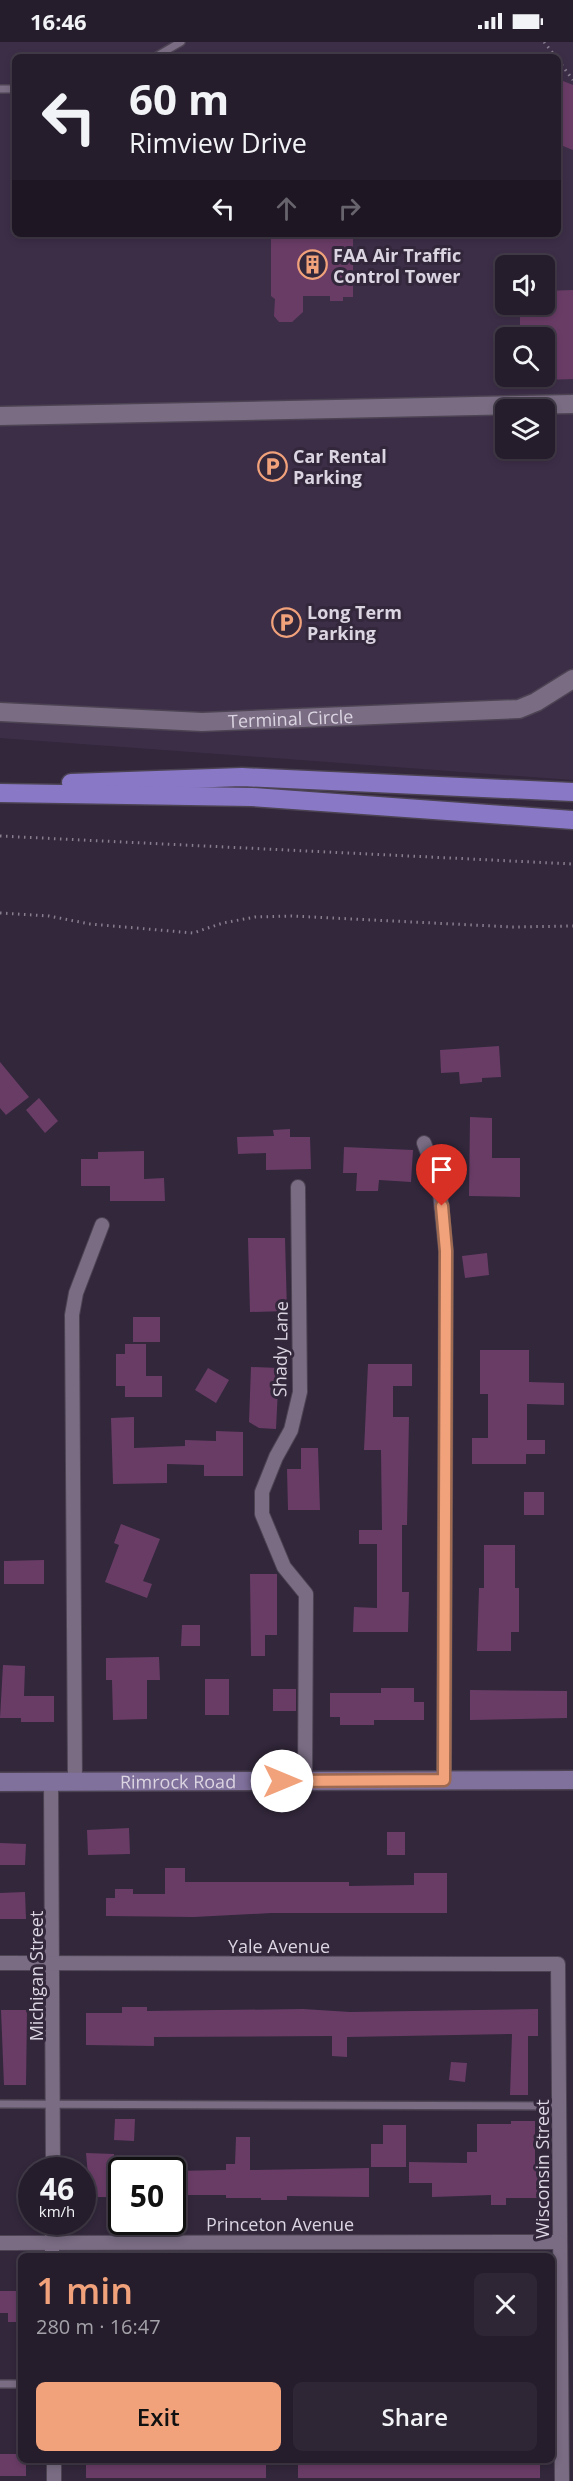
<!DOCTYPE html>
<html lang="en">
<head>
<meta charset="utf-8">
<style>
	:root { --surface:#261d2c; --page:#2e2634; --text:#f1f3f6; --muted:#a4a2a9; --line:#423b48; --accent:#f1a27b }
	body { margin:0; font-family:"Open Sans",sans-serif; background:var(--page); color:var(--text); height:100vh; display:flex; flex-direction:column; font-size:22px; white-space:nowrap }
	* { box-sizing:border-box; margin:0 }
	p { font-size:20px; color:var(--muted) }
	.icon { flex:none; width:33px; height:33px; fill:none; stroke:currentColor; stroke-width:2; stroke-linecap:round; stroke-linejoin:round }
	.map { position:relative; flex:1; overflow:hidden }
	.side { position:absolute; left:18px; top:2211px; width:537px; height:210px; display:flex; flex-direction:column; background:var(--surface); border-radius:9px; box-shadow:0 3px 9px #0003,0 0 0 2px var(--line) }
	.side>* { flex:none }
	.top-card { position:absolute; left:12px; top:12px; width:549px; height:183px; border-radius:9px; box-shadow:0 3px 9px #0003,0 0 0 2px var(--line); background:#261d2c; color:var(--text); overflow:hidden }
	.fabs { position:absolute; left:495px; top:213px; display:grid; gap:12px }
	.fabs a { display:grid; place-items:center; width:60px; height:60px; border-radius:9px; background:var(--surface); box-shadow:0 3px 9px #0003,0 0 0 2px var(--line); font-size:30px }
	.speed { position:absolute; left:18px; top:2115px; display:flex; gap:12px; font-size:30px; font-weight:700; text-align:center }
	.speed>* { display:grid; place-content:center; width:78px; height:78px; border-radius:50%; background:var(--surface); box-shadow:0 3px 9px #0003,0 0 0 2px var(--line); line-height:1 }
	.speed small { font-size:15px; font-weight:400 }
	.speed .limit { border:3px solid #111; border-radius:9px; background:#fff; color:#111 }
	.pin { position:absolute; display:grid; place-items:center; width:51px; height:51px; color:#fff; margin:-62px -26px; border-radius:50% 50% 50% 0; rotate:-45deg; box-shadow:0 0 6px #0007 }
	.pin .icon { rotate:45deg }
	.me { position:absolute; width:66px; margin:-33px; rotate:90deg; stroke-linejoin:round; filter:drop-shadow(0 0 4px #0008) }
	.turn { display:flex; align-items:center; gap:21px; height:126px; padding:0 18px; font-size:27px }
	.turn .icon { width:78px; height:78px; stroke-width:2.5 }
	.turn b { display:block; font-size:42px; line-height:51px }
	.lanes { display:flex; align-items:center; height:57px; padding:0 18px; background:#0003; justify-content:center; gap:30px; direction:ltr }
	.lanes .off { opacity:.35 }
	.round { display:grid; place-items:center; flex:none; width:63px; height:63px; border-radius:9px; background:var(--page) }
	.summary { display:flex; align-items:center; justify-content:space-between; height:102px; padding:0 18px }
	h1 { font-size:36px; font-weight:600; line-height:45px; color:var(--accent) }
	.cta { display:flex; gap:12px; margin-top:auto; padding:12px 18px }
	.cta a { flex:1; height:69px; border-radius:9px; background:var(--accent); color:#111; font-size:24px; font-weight:600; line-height:69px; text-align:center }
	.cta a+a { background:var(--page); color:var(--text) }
	.status { display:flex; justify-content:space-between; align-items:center; height:42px; padding:0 30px; background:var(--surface); direction:ltr }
	.status svg { height:16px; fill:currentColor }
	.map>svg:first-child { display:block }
</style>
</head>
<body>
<div class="status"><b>16:46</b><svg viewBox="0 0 49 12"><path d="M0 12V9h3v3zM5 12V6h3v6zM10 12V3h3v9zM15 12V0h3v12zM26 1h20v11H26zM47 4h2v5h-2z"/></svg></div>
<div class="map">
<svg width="573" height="2439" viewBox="0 0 573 2439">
	<rect width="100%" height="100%" fill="#32273b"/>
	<path fill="#3d2e48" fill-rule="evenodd" d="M0,0H573V738L0,696ZM15,15H558V192H15ZM506,224H544V262H506ZM506,296H544V334H506ZM506,368H544V406H506Z"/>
	<g fill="#693c66">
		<path d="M558,37L573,43V108L558,102Z"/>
		<path d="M271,192H353V255H343V259H330V254H303V270L292,280H279L274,274L275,257L271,254Z"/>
		<path d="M573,248V337L544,338V296H520V265H546L545,249Z"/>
		<path d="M499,1004L501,1035L482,1036V1040L460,1042L459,1030L441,1031L440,1008Z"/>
		<path d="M0,1020L29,1055L6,1073L0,1066Z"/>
		<path d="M39,1056L58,1079L45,1091L26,1068Z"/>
		<path d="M470,1075L492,1076V1116H520V1155L469,1154Z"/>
		<path d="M290,1087V1095H310L311,1127L266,1128V1111L238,1112L237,1095L274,1094L273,1088Z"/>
		<path d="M344,1105L413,1108L411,1140L379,1138L378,1149H356L357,1131H343Z"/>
		<path d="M144,1109V1137L164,1136L165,1159H110V1144H81V1117H98V1110Z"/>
		<path d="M248,1196H285L287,1269L250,1270Z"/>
		<path d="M487,1211L489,1233L465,1236L462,1214Z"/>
		<rect x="133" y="1275" width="27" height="25"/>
		<path d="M125,1302H146V1334H162V1355H125V1344H116V1312H125Z"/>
		<path d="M480,1308H529V1340L564,1341V1363L527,1362V1398H545V1412H526V1422H472V1396H488V1352H480Z"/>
		<path d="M368,1322H412V1344H393V1375H409L407,1483H402V1550H409L408,1590H353L354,1565L377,1566V1502H359V1488H382L381,1408H364Z"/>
		<path d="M251,1325L279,1326L276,1387L259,1386L249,1380Z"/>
		<path d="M208,1326L229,1338L216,1361L195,1348Z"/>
		<path d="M134,1375V1406L185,1404V1398L216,1399V1389L243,1390V1434H204V1423L167,1422V1441L113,1442L111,1376Z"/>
		<path d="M301,1406H318L320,1468H288L287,1427H301Z"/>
		<rect x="524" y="1450" width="20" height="23"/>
		<path d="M121,1482L160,1497L143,1539L152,1542L147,1556L105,1540L119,1503L114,1501Z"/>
		<path d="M484,1503H515V1546H519V1590H511V1609H477L479,1546H484Z"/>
		<path d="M44,1518V1542H4V1519Z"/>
		<path d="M250,1532H277V1593H265V1614H251Z"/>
		<path d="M182,1583H200V1604H181Z"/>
		<path d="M159,1615L160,1638H147V1677L113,1678L112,1638H106V1616Z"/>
		<path d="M3,1623L25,1624L24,1654H54V1680H21V1676H0Z"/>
		<rect x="205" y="1637" width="24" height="36"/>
		<path d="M381,1646H414V1660H424V1678H374V1683H340V1675H330V1651H381Z"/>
		<rect x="273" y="1647" width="23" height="22"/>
		<path d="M470,1648L567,1649V1676L470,1678Z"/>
		<path d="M129,1786L130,1812L88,1813L87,1788Z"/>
		<rect x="387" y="1790" width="18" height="23"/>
		<path d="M0,1801L26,1802L25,1823H0Z"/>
		<path d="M165,1826H185V1840H349V1844L414,1843V1831H447V1871H271L194,1875L106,1874V1856H115V1847H133V1852H165Z"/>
		<path d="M25,1850L26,1877H0V1851Z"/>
		<path d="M122,1965H147V1969L303,1967L350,1970L538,1967V1994H528V2053H510L512,1992L347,1995V2015L332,2014V1994L154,1995V2004L86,2003V1971H122Z"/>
		<path d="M1,1968H27L26,2043H4Z"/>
		<path d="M451,2020L467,2021L465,2040L449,2038Z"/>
		<path d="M115,2077H135L134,2099L114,2098Z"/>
		<path d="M511,2079H535V2124H543V2156H506V2163H491V2153L432,2155V2141H409V2120L467,2121V2110H477V2082H511Z"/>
		<path d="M383,2083H406V2125H371V2102H383Z"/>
		<path d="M236,2095H250V2128L369,2126V2155L287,2154V2158H261V2156H226V2153H172V2129L226,2128V2122H235Z"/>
		<path d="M86,2111L114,2112V2129H122V2155H90Z"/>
		<path d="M0,2249H21V2280H8V2271H0Z"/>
		<path d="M0,2412H21V2418H26V2434H0Z"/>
		<rect x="86" y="2418" width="180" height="18"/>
		<rect x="298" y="2418" width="242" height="18"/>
	</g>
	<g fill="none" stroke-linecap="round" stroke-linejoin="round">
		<defs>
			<g id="service">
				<path d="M155,15L181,0"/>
				<path d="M0,47H15"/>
				<path d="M0,2062L560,2064"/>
				<path d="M0,2342H21"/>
			</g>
			<g id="minor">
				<path d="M424,1101L439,1141L446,1209L444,1738"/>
				<path d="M298,1145L300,1350L291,1388L276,1415L262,1450V1472L284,1525L306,1552L305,1739"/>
				<path d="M51,1740L53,2128"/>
				<path d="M75,1740L72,1273L76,1251L102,1183"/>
				<path d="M0,1921L558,1922L562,2439"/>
				<path d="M0,2201L560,2200"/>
				<path d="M52,2214V2180"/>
				<path d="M54,2418V2439"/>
			</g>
			<g id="tertiary">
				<path d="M0,374L573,362"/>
				<path id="s1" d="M0,670L202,680L519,667L536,660L573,637"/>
			</g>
			<g id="secondary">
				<path id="s2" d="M0,1740L573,1738"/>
			</g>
			<g id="trunk">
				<path d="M71,741L242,735L573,750"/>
				<path d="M0,751L252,755L573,778"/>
			</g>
		</defs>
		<use href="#service" stroke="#4c4353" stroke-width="10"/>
		<use href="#minor" stroke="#4c4353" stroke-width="16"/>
		<use href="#tertiary" stroke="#4c4353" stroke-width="21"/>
		<use href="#secondary" stroke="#4c4353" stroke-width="21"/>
		<use href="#trunk" stroke="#4c4353" stroke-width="21"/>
		<g stroke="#877e8e" stroke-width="3" stroke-dasharray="1.5 4.5" stroke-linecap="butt">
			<path d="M544,0L556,15"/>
			<path d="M558,18L573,38"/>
			<path d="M0,794L573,822"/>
			<path d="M0,871L49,874L90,882L193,891L223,881L255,875L292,874L513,885L573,884"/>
		</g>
		<use href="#service" stroke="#796c83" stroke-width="7"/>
		<use href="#minor" stroke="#796c83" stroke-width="14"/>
		<use href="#tertiary" stroke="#796c83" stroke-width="18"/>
		<use href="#secondary" stroke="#7f709c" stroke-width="18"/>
		<use href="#trunk" stroke="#8978c6" stroke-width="18"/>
	</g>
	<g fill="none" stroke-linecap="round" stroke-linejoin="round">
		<defs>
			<path id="route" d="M282,1739L444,1738L446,1209L442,1164"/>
		</defs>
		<use href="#route" stroke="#9d6950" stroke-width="15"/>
		<use href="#route" stroke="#f1a27b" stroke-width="10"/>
	</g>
	<defs>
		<symbol id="building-ring" viewBox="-11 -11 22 22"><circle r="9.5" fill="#32273b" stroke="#f1a27b" stroke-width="1.5"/><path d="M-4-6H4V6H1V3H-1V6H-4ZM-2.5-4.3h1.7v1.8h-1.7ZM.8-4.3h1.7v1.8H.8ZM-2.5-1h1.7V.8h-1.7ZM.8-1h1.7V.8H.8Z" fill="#f1a27b"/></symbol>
		<symbol id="parking-ring" viewBox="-11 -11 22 22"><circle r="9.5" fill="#32273b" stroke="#f1a27b" stroke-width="1.5"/><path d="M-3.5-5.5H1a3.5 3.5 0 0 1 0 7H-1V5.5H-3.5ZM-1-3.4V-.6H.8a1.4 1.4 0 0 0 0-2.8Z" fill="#f1a27b"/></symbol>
	</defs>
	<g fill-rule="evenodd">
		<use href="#building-ring" x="296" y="206" width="33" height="33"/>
		<use href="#parking-ring" x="256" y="408" width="33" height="33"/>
		<use href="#parking-ring" x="270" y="564" width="33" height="33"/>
	</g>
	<g text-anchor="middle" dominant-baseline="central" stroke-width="6" stroke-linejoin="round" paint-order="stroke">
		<g font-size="18" font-weight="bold" fill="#dbd4e1" stroke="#32273b" text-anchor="start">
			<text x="333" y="213">FAA Air Traffic<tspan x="333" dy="21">Control Tower</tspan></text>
			<text x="293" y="414">Car Rental<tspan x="293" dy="21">Parking</tspan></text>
			<text x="307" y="570">Long Term<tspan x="307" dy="21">Parking</tspan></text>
		</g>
		<g font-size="18" fill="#dbd4e1" stroke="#32273b">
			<text stroke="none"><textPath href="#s1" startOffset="291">Terminal Circle</textPath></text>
			<text transform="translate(280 1307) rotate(-89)">Shady Lane</text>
			<text stroke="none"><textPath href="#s2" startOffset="178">Rimrock Road</textPath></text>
			<text x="279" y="1904">Yale Avenue</text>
			<text transform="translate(36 1934) rotate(-90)">Michigan Street</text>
			<text transform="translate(542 2127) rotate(-90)">Wisconsin Street</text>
			<text x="280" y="2182">Princeton Avenue</text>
		</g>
	</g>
</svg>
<div class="fabs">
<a><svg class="icon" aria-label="sound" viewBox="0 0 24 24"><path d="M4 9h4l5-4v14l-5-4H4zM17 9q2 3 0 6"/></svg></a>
<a><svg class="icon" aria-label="search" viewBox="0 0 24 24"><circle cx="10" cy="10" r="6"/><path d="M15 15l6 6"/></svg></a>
<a><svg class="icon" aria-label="layers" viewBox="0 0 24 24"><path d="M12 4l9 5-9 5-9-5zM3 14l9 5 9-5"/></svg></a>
</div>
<div class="speed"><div>46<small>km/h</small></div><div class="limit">50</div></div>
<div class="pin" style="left:442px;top:1164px;background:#d93025"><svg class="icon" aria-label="arrive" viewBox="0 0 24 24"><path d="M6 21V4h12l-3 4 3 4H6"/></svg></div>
<svg class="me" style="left:282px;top:1739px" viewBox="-20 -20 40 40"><circle r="19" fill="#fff"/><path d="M0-13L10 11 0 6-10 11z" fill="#f1a27b"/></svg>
<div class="top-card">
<div class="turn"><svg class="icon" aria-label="left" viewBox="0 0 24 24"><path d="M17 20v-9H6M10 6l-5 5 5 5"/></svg><div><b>60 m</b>Rimview Drive</div></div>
<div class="lanes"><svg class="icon" aria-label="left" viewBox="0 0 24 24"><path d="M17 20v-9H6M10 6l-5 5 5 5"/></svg><svg class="icon off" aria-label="ahead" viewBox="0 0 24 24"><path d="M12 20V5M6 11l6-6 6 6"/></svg><svg class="icon off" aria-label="right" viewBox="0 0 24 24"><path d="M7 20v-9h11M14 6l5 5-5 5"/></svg></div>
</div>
<section class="side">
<div class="summary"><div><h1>1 min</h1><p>280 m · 16:47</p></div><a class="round"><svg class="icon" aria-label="close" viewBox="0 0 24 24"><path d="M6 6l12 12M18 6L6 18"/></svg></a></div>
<div class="cta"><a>Exit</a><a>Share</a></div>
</section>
</div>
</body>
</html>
